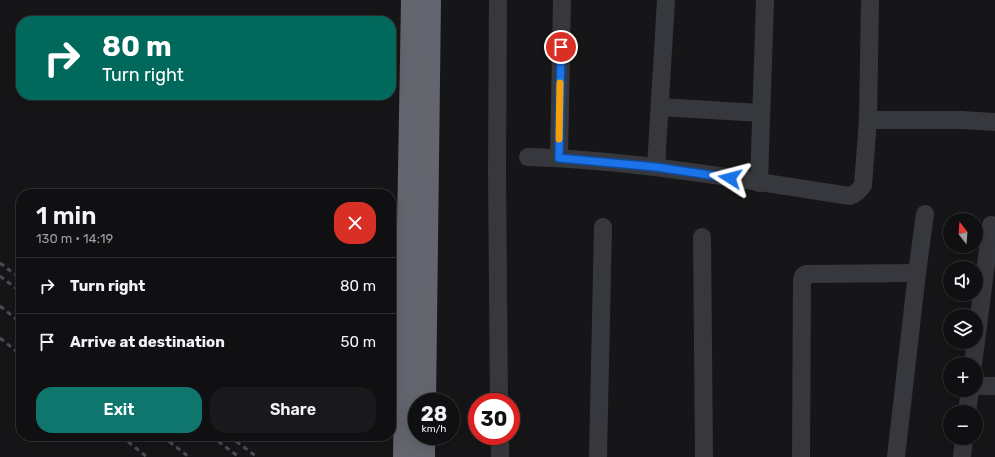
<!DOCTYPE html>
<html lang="en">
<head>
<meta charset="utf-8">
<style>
	:root { --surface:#101012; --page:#19191b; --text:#f1f3f6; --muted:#9c9d9f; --line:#303032; --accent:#0f766e }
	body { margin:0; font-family:Rubik,sans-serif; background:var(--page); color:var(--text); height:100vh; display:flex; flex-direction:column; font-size:15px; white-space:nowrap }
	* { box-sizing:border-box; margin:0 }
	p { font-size:13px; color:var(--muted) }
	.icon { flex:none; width:22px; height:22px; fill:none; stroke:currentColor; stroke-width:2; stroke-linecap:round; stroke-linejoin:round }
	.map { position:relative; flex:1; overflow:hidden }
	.sheet { position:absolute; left:16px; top:189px; width:380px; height:252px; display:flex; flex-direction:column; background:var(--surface); border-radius:16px; box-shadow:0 4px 16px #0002,0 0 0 1px var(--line) }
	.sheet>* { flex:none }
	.guide { position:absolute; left:16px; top:16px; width:380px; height:84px; border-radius:16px; box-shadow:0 4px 16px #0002,0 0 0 1px var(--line); background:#00695c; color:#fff; overflow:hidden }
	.needle { width:26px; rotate:343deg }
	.fabs { position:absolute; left:943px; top:213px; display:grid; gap:8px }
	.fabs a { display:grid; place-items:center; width:40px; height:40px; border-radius:50%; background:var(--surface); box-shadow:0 4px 16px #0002,0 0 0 1px var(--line); font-size:20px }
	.speed { position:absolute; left:408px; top:393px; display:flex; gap:8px; font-size:20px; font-weight:700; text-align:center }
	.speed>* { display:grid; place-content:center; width:52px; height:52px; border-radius:50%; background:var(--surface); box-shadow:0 4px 16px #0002,0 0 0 1px var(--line); line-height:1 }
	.speed small { font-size:10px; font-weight:400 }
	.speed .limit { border:6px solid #d22; background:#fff; color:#111 }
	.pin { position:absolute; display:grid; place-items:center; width:34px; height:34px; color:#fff; margin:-17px; border:2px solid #fff; border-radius:50%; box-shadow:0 1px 4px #0007 }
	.me { position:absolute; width:44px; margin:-22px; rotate:279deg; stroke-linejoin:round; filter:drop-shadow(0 0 3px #0008) }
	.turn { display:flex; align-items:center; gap:14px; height:84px; padding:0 20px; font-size:18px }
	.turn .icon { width:52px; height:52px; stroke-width:2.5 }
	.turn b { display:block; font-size:28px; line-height:34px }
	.round { display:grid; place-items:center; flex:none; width:42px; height:42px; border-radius:16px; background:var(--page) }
	.headline { display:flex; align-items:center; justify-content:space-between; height:68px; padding:0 20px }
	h1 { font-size:24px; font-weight:600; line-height:30px }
	.cta { display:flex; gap:8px; margin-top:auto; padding:8px 20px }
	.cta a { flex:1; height:46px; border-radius:16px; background:var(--accent); color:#fff; font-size:16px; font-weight:600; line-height:46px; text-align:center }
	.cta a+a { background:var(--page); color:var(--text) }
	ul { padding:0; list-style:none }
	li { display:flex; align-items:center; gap:12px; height:56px; padding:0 20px; border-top:1px solid var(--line) }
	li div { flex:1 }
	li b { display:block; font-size:15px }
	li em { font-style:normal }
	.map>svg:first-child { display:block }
</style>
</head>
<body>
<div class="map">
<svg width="995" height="457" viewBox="0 0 995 457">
	<rect width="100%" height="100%" fill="#161618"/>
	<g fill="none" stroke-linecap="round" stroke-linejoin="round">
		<g stroke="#37383d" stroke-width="18">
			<path d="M498,0L497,170L499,402"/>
			<path d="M660,107L761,113"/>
			<path d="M868,120H961L995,122"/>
			<path d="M528,157C636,160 743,180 850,196C856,194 859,191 863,185L868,120L870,0"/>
			<path d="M559,158L562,0"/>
			<path d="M656,167L666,0"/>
			<path d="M759,183L765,0"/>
			<path d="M702,237L704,457"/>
			<path d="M976,341L991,225"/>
			<path d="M973,364L976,342"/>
			<path d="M976,386H995"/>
			<path d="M967,412L970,390"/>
			<path d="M500,436V457"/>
			<path d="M598,457L603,227"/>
			<path d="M801,457L802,281L803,276L806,274H810L917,273"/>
			<path d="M896,457L917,273L925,214"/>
			<path d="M962,457L964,438"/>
		</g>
		<g stroke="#63666e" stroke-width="22">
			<path d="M425,402L430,0"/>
			<path d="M404,457L412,0"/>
			<path d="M424,457V436"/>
		</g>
		<g stroke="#4a4c52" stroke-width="3" stroke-dasharray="5 4" stroke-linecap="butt">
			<path d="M0,263L21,279"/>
			<path d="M0,276L21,292"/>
			<path d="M0,306L21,323"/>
			<path d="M0,338L21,355"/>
			<path d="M121,436L147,457"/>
			<path d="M162,436L189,457"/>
			<path d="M211,436L239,457"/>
			<path d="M229,436L257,457"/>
		</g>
	</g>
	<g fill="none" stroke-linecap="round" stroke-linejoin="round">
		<defs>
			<path id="route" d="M561,47L559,158L656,167L730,178"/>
		</defs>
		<use href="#route" stroke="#114b97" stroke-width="10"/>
		<use href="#route" stroke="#1a73e8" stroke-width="7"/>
		<path stroke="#f59e0b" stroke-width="7" d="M559,139L560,83"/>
	</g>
</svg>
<div class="fabs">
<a><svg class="needle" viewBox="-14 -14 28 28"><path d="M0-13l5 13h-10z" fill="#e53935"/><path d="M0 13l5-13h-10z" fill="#9c9d9f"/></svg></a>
<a><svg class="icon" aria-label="sound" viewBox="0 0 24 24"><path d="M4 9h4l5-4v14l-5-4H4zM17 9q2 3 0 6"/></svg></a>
<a><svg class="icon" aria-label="layers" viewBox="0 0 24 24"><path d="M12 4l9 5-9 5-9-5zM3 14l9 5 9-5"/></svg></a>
<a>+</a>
<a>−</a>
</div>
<div class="speed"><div>28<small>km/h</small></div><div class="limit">30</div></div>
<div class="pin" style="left:561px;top:47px;background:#d93025"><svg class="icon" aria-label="arrive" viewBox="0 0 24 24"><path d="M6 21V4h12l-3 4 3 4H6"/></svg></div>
<svg class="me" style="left:730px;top:178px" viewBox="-20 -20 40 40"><path d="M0-17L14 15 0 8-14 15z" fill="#1a73e8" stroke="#fff" stroke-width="4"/></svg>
<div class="guide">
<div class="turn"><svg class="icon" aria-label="right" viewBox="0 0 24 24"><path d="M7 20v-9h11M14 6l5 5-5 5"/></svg><div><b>80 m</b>Turn right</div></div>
</div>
<section class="sheet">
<div class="headline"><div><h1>1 min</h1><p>130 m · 14:19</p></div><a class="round" style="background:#d93025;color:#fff"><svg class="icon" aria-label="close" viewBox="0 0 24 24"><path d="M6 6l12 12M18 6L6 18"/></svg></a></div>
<ul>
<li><svg class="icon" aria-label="right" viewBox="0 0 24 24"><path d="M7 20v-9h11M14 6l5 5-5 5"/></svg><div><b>Turn right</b></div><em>80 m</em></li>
<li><svg class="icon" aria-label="arrive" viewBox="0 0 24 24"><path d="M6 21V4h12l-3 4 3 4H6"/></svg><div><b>Arrive at destination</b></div><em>50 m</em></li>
</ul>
<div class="cta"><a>Exit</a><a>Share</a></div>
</section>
</div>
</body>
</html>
